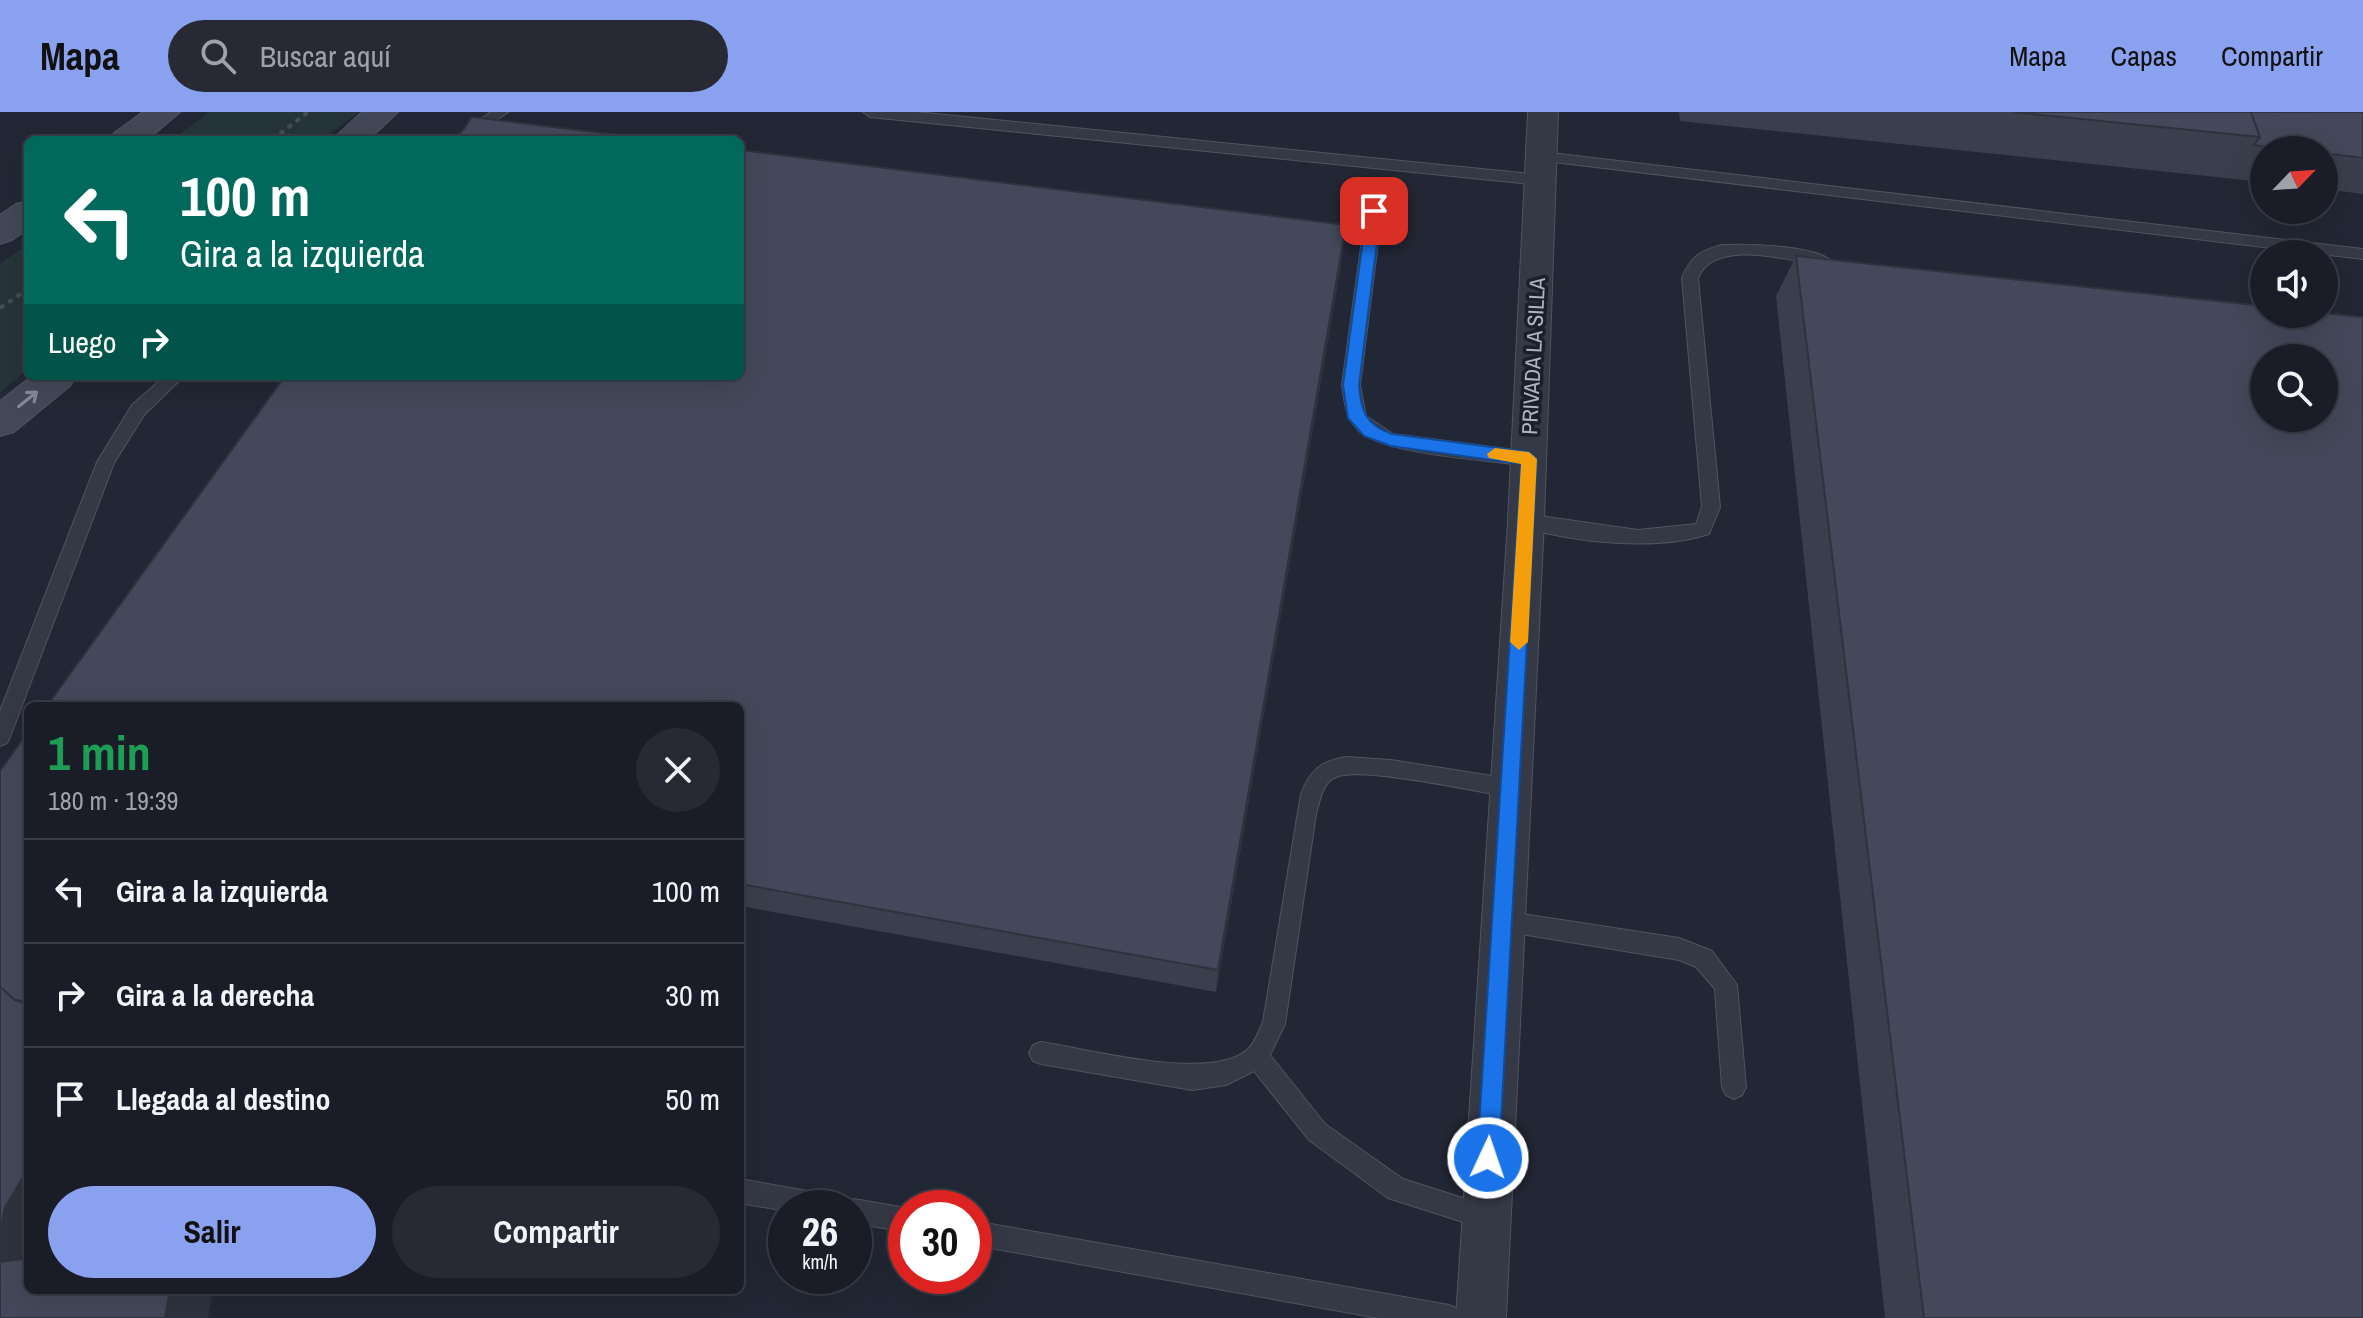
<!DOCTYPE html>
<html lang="es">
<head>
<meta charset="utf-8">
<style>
	:root { --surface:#1a1d28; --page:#272a34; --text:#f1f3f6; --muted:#9fa2a8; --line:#383b45; --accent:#89a1ee }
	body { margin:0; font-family:"Archivo Narrow",sans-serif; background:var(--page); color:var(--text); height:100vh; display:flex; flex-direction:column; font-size:30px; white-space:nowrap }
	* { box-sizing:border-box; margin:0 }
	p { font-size:26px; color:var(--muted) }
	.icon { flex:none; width:44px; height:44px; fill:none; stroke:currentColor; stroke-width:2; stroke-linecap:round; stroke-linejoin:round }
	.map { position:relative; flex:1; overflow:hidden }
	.details { position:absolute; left:24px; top:590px; width:720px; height:592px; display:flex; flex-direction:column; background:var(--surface); border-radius:12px; box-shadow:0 8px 32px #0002,0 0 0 2px var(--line) }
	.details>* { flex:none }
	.banner { position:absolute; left:24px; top:24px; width:720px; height:244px; border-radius:12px; box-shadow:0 8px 32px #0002,0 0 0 2px var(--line); background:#00695c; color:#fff; overflow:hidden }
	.needle { width:52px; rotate:65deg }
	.controls { position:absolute; left:2250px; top:24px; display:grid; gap:16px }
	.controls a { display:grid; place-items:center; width:88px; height:88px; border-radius:50%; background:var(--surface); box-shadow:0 8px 32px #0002,0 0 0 2px var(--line); font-size:40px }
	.speed { position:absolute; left:768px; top:1078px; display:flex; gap:16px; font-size:40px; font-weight:700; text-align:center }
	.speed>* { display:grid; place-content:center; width:104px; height:104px; border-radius:50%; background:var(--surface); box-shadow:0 8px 32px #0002,0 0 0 2px var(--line); line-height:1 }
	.speed small { font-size:20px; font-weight:400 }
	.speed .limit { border:12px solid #d22; background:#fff; color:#111 }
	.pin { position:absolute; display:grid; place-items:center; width:68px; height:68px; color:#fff; margin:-34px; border-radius:16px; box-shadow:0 4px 12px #0006 }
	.me { position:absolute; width:88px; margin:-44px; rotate:3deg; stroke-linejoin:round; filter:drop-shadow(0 0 6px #0008) }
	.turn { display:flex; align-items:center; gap:28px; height:168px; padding:0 24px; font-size:36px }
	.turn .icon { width:104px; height:104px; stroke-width:2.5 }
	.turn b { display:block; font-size:56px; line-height:68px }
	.then { display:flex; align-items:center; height:76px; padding:0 24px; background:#0003; gap:16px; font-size:30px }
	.round { display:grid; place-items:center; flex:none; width:84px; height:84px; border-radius:42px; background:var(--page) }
	.headline { display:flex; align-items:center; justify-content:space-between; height:136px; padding:0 24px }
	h1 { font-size:48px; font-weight:800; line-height:60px; color:#1e9e55 }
	.primary-button { display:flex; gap:16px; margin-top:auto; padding:16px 24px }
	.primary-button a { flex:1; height:92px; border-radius:48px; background:var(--accent); color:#111; font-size:32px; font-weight:800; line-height:92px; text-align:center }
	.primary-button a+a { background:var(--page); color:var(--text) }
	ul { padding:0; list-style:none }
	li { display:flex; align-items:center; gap:24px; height:104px; padding:0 24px; border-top:2px solid var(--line) }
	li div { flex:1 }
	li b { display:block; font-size:30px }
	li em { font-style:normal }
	header { display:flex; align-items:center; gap:48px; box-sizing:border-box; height:112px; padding:0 40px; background:var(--accent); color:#111 }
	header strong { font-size:38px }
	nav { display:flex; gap:44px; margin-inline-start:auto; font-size:28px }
	.search { width:560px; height:72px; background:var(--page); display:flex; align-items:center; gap:20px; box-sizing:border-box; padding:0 28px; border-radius:44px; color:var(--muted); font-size:30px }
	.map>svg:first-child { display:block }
</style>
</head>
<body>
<header>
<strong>Mapa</strong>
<div class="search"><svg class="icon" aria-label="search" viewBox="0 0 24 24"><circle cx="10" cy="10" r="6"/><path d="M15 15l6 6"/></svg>Buscar aquí</div>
<nav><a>Mapa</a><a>Capas</a><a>Compartir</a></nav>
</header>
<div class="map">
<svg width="2363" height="1206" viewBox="0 0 2363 1206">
	<rect width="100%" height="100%" fill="#222735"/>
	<g fill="#263539">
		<path d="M210,0H359L322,28H172Z"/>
		<path d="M28,132V257L0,281V152Z"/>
	</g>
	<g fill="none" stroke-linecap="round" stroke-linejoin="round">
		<defs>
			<g id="lane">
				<path d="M491,0H508L468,28H451Z"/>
				<path d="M863,0H916L1541,63L1549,68L1541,73L870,5Z"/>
				<path d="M1542,40L2363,137V147L1537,48L1535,45Z"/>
				<path d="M1374,94L1382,99L1360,273L1366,304L1393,322L1529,340L1538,347L1535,352L1529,354C1491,348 1385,343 1359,319C1346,307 1344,289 1342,273L1366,99Z"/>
				<path d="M1722,133C1745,132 1816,133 1831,149L1823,154C1789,148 1714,126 1698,166L1720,395L1709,422C1657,439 1572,431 1520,414L1517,409L1526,402L1638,418L1696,412L1702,395L1682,166C1691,144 1700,139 1722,133Z"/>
				<path d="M165,264H184L144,303L114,351L10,625L7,631L0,634V599L97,350L132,293Z"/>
				<path d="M1346,645L1391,648L1511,667L1518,669L1521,676L1518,683L1511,685C1478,680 1362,654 1336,665C1322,670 1320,689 1316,702L1285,912L1270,943L1325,1012L1403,1067L1494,1096L1497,1105L1494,1114L1485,1117L1388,1086L1309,1028L1254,959L1226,973L1192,978L1041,952L1033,949L1029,941L1033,933L1041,930C1088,937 1212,971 1248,937C1255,931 1259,918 1263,910L1301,682C1310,658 1321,649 1346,645Z"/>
				<path d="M1503,799L1679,826L1712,839L1737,873L1746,975L1742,983L1734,987L1726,983L1722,975L1715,877L1696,855L1679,848L1503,819L1495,816L1492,809L1495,802Z"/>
				<path d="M740,1067L836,1084L846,1090L854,1087L906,1096V1120L854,1111V1096H786V1099L740,1091Z"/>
				<path d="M974,1109L1449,1193L1458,1197L1462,1206H1378L974,1133Z"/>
			</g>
			<path id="street" d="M1528,0H1558L1544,409L1506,1206H1456L1508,409Z"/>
			<g id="secondary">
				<path d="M143,0H180L147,28H110L114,21Z"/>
				<path d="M362,0H398L368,28H332Z"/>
				<path d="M28,89V117L12,128L0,132V103L16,92Z"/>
				<path d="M32,264H76L70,274L14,320L0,324V289Z"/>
			</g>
		</defs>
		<use href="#lane" stroke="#4f5460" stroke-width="2"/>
		<use href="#street" stroke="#4f5460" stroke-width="2"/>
		<use href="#secondary" stroke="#4f5460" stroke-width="2"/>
		<g stroke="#435056" stroke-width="4" stroke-dasharray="5 5" stroke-linecap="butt">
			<path d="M272,28L308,0"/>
			<path d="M0,196L28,177"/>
		</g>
		<use href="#lane" fill="#353946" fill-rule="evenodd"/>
		<use href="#street" fill="#353946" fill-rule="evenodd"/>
		<use href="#secondary" fill="#434858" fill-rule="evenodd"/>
	</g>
	<g fill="#3a3f4d">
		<path d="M1679,0H2363V82L2324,77V38H2264V70L1680,9Z"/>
		<path d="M1796,144L2363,1206H1885L1776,184Z"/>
		<path d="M1341,153L1216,880L740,794V594Z"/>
	</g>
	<g fill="#2f333f">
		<path d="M1346,113L1341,153L1216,880L1218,858Z"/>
		<path d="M28,1057V1157L0,1152V1121L5,1095Z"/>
		<path d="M170,1178H213L208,1206H165Z"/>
	</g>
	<g fill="#43495a" stroke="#2f333f" stroke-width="2" fill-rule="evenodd">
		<path d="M2013,0H2251L2260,25Z"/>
		<path d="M2251,0H2363V46L2324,41V38H2297L2254,33L2260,25Z"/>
		<path d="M472,5L659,28H456Z"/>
		<path d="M740,38L1346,113L1218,858L740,772V594H47L285,264H740Z"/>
		<path d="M1796,144L2264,194V202H2324V201L2363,205V1206H1924ZM2264,246H2324V306H2264Z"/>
		<path d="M28,620V890L15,888L0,875V659Z"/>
		<path d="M0,875L15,888L28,892V1057L5,1095L0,1121Z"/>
		<path d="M28,1146V1178H170L165,1206H0V1150Z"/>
	</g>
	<defs><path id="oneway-shaft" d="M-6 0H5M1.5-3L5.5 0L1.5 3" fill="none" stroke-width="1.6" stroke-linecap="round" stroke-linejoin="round" transform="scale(2)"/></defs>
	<use stroke="#848998" href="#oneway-shaft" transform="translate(28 287) rotate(-39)"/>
	<path fill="#1a73e8" stroke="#114b97" stroke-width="2" d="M1374,94L1381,99L1359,273C1361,300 1366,313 1392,322L1529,340L1537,347L1499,1046L1496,1054L1488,1057L1480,1054L1477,1046L1521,352L1391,334L1364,324L1348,306L1343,273L1367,99Z"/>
	<path fill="#f59e0b" d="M1495,336L1529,340L1537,347L1528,530L1519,538L1510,530L1521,352L1489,346L1487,342Z"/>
	<g text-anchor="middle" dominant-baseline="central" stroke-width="7" stroke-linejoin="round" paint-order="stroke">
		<g font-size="22" fill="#afb4c2" stroke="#1a1f2a">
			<text transform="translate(1533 244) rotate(-87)">PRIVADA LA SILLA</text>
		</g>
	</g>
</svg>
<div class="controls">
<a><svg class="needle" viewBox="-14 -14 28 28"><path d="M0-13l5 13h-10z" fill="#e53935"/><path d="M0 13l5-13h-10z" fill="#9fa2a8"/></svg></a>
<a><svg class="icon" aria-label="sound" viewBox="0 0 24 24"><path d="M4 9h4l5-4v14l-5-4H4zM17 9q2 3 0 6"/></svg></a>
<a><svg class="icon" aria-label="search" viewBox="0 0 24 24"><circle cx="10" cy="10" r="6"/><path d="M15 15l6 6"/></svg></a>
</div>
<div class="speed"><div>26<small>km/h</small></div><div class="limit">30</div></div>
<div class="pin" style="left:1374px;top:99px;background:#d93025"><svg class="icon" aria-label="arrive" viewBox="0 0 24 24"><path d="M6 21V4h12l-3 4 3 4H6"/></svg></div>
<svg class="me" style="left:1488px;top:1046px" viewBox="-20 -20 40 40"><circle r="17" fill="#1a73e8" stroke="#fff" stroke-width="3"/><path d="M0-11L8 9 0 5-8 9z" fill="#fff"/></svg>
<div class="banner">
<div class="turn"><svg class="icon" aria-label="left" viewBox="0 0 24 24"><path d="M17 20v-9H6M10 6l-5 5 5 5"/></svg><div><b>100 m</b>Gira a la izquierda</div></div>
<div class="then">Luego<svg class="icon" aria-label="right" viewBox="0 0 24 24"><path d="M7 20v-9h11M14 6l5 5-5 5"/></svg></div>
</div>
<section class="details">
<div class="headline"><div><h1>1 min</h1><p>180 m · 19:39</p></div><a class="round"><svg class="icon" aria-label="close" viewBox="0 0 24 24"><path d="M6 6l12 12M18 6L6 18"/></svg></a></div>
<ul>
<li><svg class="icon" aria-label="left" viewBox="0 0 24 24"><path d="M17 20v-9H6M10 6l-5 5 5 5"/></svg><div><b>Gira a la izquierda</b></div><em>100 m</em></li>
<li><svg class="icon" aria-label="right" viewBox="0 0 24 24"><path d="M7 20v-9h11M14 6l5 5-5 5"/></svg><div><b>Gira a la derecha</b></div><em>30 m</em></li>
<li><svg class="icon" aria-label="arrive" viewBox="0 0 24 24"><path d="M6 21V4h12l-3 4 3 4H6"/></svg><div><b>Llegada al destino</b></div><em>50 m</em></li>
</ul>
<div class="primary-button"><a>Salir</a><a>Compartir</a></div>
</section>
</div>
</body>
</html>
